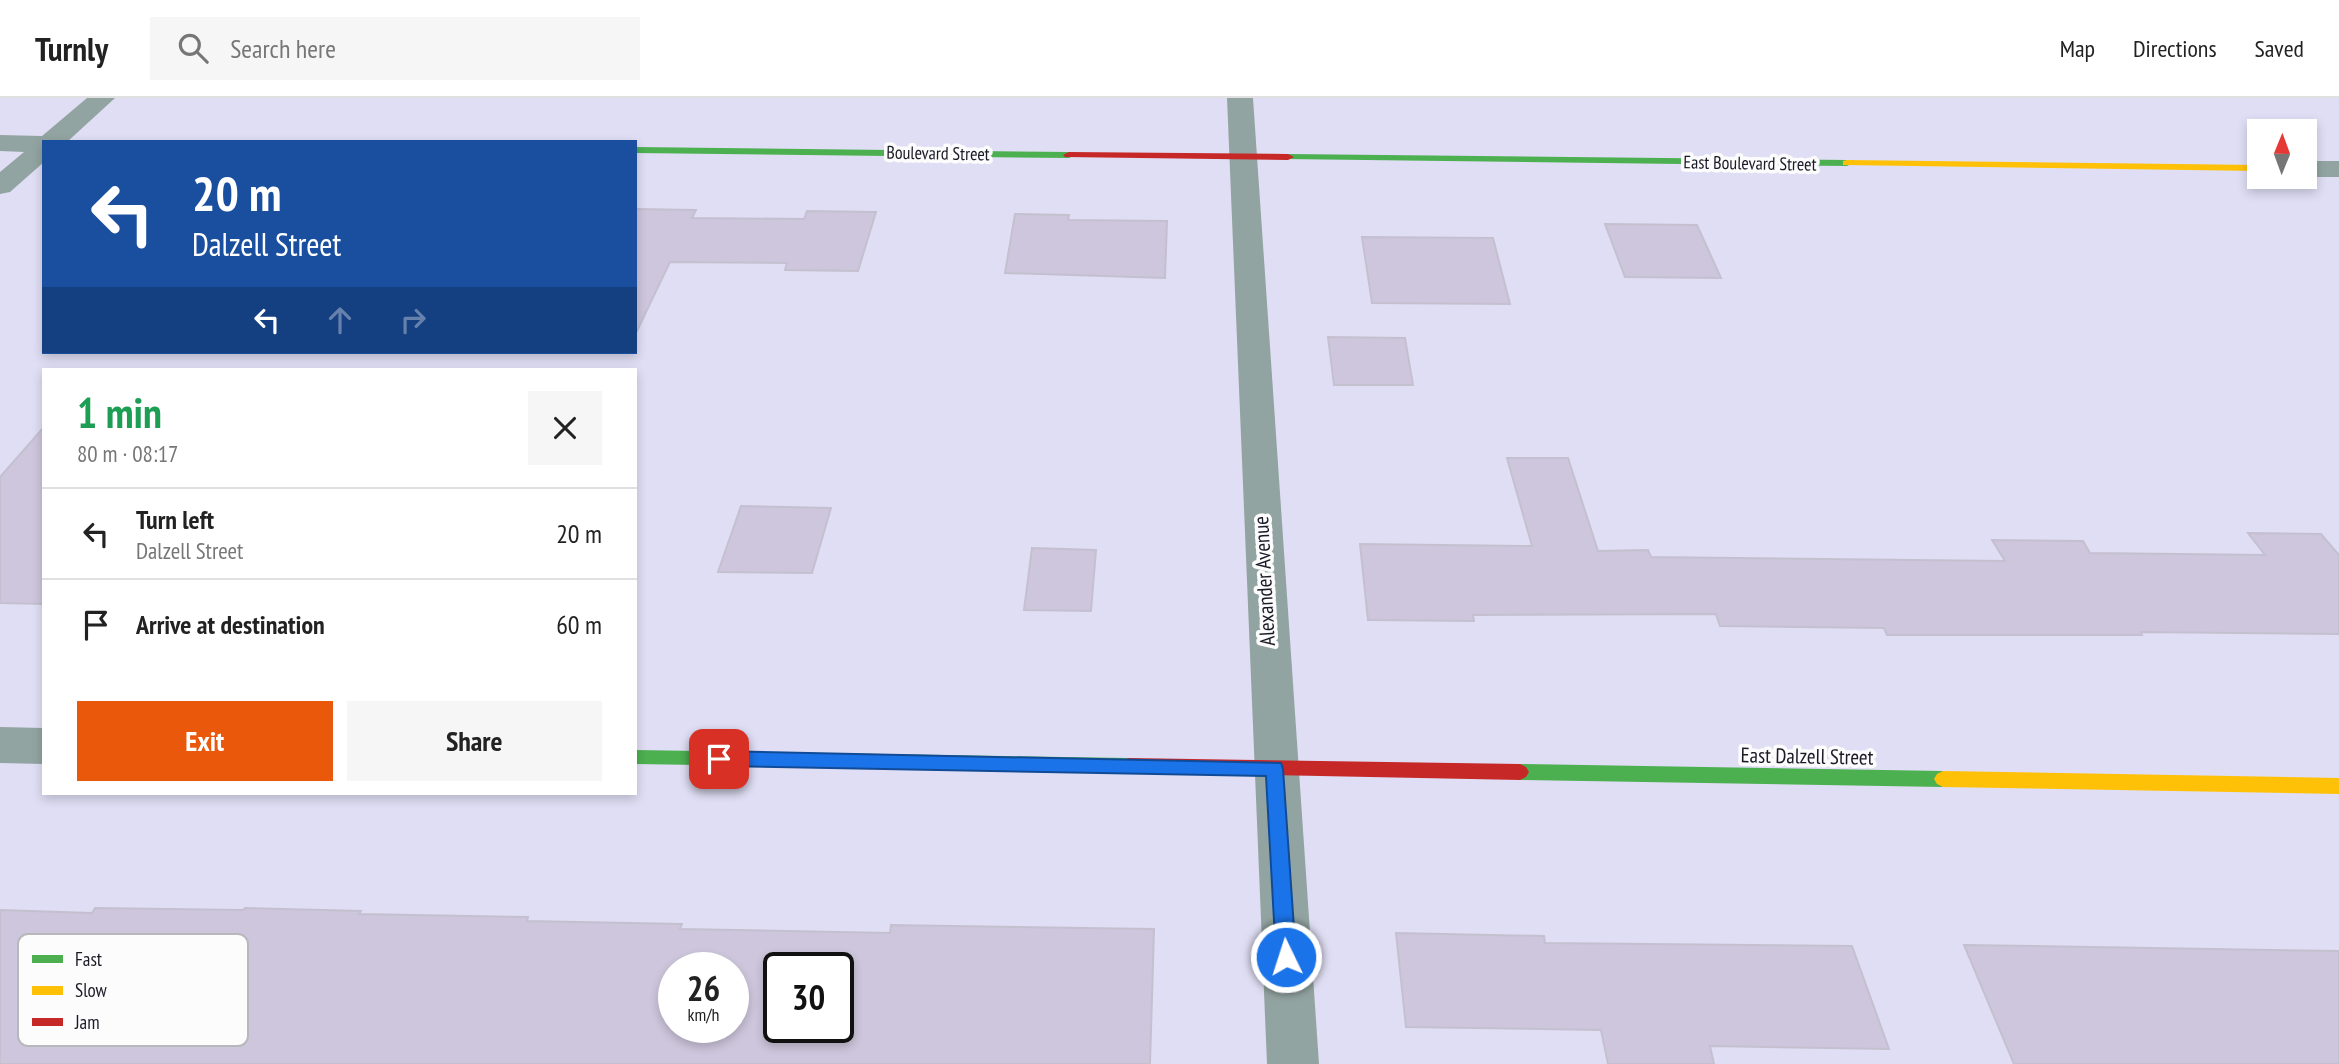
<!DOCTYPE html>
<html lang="en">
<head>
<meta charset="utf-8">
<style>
	:root { --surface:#fff; --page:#f6f6f6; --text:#222; --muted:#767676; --line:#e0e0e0; --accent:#ea580c }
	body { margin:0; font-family:"PT Sans Narrow",sans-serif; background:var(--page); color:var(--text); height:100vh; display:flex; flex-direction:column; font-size:26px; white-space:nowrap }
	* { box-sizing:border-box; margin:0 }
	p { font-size:23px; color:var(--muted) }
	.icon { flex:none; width:38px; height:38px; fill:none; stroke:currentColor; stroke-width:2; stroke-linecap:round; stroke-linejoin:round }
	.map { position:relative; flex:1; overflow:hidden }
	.details { position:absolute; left:42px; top:270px; width:595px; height:427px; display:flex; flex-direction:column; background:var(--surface); border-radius:0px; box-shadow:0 4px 10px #0003 }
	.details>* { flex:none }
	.banner { position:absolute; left:42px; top:42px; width:595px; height:214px; border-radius:0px; box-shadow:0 4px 10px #0003; background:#1a4fa0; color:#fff; overflow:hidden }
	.needle { width:46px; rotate:1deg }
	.buttons { position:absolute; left:2247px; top:21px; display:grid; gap:14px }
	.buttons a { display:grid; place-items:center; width:70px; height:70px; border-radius:0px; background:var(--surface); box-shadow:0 4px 10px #0003; font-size:35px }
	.speed { position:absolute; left:658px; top:854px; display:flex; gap:14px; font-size:35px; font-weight:700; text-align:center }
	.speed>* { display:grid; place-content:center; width:91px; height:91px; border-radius:50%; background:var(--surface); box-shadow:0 4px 10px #0003; line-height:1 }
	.speed small { font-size:18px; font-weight:400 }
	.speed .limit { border:4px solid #111; border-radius:10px; background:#fff; color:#111 }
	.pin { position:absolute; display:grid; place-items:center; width:60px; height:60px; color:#fff; margin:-30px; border-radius:14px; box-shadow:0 4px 10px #0006 }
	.me { position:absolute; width:77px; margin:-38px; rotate:356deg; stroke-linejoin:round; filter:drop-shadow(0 0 5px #0008) }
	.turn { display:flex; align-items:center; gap:24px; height:147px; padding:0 35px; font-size:32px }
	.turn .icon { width:91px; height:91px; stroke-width:2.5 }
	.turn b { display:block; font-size:49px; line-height:60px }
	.lanes { display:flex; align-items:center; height:66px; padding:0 35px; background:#0003; justify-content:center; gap:35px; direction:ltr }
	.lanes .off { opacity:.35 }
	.round { display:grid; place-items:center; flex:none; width:74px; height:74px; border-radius:0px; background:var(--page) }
	.overview { display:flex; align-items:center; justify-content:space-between; height:119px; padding:0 35px }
	h1 { font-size:42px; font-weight:700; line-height:52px; color:#1e9e55 }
	.cta { display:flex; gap:14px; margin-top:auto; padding:14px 35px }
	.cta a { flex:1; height:80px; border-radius:0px; background:var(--accent); color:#fff; font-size:28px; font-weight:700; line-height:80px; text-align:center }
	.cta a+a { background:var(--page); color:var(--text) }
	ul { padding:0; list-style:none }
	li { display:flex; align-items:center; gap:21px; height:91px; padding:0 35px; border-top:2px solid var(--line) }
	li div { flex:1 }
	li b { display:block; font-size:26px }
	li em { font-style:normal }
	header { display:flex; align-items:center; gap:42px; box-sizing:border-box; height:98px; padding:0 35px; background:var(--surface); border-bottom:2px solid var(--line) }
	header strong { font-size:33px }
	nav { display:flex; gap:38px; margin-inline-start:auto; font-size:24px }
	.search { width:490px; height:63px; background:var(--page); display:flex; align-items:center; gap:18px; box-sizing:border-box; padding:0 24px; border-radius:0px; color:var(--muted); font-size:26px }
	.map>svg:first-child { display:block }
</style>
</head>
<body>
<header>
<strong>Turnly</strong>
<div class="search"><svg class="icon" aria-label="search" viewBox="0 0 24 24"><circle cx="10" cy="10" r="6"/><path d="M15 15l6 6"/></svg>Search here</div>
<nav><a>Map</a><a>Directions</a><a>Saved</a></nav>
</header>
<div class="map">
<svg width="2339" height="966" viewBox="0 0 2339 966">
	<rect width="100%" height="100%" fill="#e0def4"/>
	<g fill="#cec6dc" stroke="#c4c0d0" stroke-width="2" fill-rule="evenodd">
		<path d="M635,111L696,112L692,120L804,121L807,113L876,114L858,173L785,172L787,165L670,164L635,237Z"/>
		<path d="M1015,116L1069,117L1068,122L1167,123L1165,180L1005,175Z"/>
		<path d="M1605,126L1697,127L1721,180L1625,179Z"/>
		<path d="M1362,139L1493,140L1510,206L1372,205Z"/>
		<path d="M1328,239L1405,240L1413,287H1334Z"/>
		<path d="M44,329V506L0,505V379Z"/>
		<path d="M1507,360H1568L1598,453L1648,452L1651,459L2005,463L1992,442L2083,443L2090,455L2265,457L2248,435L2321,436L2339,457V536L2141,534L2142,537H1887L1884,530L1720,528L1716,516L1473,517L1474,523L1368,522L1360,446L1532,448Z"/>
		<path d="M741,408L831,410L812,475L718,474Z"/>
		<path d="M1032,450L1096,452L1091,513L1024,512Z"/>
		<path d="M95,810L243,812L245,810L361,813L359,816L528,819L527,823L682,826L680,831L890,835L891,827L1154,831L1150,966H0V812L92,815ZM674,870H733V929H674ZM779,870H838V929H779Z"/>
		<path d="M1396,835L1544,838L1545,845L1852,848L1889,951L1710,948L1714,966H1608L1601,932L1406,929Z"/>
		<path d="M1964,847L2339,853V966H2014Z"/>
	</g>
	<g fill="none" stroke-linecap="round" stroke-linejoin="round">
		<g fill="#92a4a1" fill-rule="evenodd">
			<path d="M87,0H115L67,44H44V64L10,94L0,96V74L24,54L0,53V37L42,38Z"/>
			<path d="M1227,0H1253L1319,966H1267Z"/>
			<path d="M2305,63H2339V79H2303Z"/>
			<path d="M0,629L44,630V666L0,665Z"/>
		</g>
		<g fill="#4caf50" fill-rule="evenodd">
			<path d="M635,49L1069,54L1075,57L1069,60L635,55Z"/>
			<path d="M1288,56L1847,62L1853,65L1847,68L1284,61V57Z"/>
			<path d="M635,652L1129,660L1135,662L1138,667L1135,672L1129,674L635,666Z"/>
			<path d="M1520,666L1943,673L1949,676L1952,681L1949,686L1943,689L1520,682L1514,679L1511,674L1514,669Z"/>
		</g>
		<g fill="#ffc107" fill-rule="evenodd">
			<path d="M1847,62L2259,67V73L1843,67V63Z"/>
			<path d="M1943,673L2339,680V696L1943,689L1937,686L1934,681L1937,676Z"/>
		</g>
		<g fill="#c62828" fill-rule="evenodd">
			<path d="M1069,54L1288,56L1294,59L1288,62L1065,59L1063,57Z"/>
			<path d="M1129,660L1520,666L1526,669L1529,674L1526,679L1520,682L1129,674L1123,672L1120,667L1123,662Z"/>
		</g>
	</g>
	<path fill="#1a73e8" stroke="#114b97" stroke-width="2" d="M719,653L1281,665L1283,671L1296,859L1293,865L1286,868L1279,865L1276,859L1266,678L719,668L712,666L710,661L712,655Z"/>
	<g text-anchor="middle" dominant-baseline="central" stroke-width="7" stroke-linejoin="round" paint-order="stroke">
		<g font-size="18" fill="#1a1926" stroke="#fcfcfc">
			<text transform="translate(938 55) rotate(1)">Boulevard Street</text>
			<text transform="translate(1750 65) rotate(1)">East Boulevard Street</text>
		</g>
		<g font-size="21" fill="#1a1926" stroke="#fcfcfc">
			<text transform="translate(1264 483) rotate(-93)">Alexander Avenue</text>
			<text transform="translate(1807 658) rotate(1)">East Dalzell Street</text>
		</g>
	</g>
	<rect x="18" y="836" width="230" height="112" rx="10" fill="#fcfcfc" stroke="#b8b8bc" stroke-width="2"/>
	<rect x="32" y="857" width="31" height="8" fill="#4caf50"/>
	<rect x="32" y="888" width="31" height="9" fill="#ffc107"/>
	<rect x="32" y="920" width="31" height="8" fill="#c62828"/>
	<g font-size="19" fill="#1a1926">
		<text x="75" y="868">Fast</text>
		<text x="75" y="899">Slow</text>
		<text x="75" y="931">Jam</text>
	</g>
</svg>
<div class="buttons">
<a><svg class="needle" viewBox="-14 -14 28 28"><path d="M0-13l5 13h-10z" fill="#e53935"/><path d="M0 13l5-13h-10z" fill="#767676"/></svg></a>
</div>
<div class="speed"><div>26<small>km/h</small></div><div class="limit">30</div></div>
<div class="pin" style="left:719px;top:661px;background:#d93025"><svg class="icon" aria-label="arrive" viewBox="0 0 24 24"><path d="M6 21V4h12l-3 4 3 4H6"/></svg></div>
<svg class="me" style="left:1286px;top:859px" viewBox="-20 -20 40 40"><circle r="17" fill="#1a73e8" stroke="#fff" stroke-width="3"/><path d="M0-11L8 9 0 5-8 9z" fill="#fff"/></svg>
<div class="banner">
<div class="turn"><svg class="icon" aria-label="left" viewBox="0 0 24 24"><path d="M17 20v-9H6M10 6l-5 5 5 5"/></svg><div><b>20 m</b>Dalzell Street</div></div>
<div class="lanes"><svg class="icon" aria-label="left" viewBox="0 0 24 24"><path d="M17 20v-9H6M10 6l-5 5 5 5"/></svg><svg class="icon off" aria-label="ahead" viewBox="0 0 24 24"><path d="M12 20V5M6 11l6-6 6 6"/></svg><svg class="icon off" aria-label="right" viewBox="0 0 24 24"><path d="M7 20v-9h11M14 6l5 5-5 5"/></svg></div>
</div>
<section class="details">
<div class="overview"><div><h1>1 min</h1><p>80 m · 08:17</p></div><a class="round"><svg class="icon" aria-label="close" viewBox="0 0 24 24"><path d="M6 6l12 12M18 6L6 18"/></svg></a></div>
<ul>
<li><svg class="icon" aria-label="left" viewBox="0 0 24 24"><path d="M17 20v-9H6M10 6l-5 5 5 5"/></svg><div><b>Turn left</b><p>Dalzell Street</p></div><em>20 m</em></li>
<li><svg class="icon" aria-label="arrive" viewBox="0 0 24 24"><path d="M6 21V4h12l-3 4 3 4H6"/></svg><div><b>Arrive at destination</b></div><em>60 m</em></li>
</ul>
<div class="cta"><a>Exit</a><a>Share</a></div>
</section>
</div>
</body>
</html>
